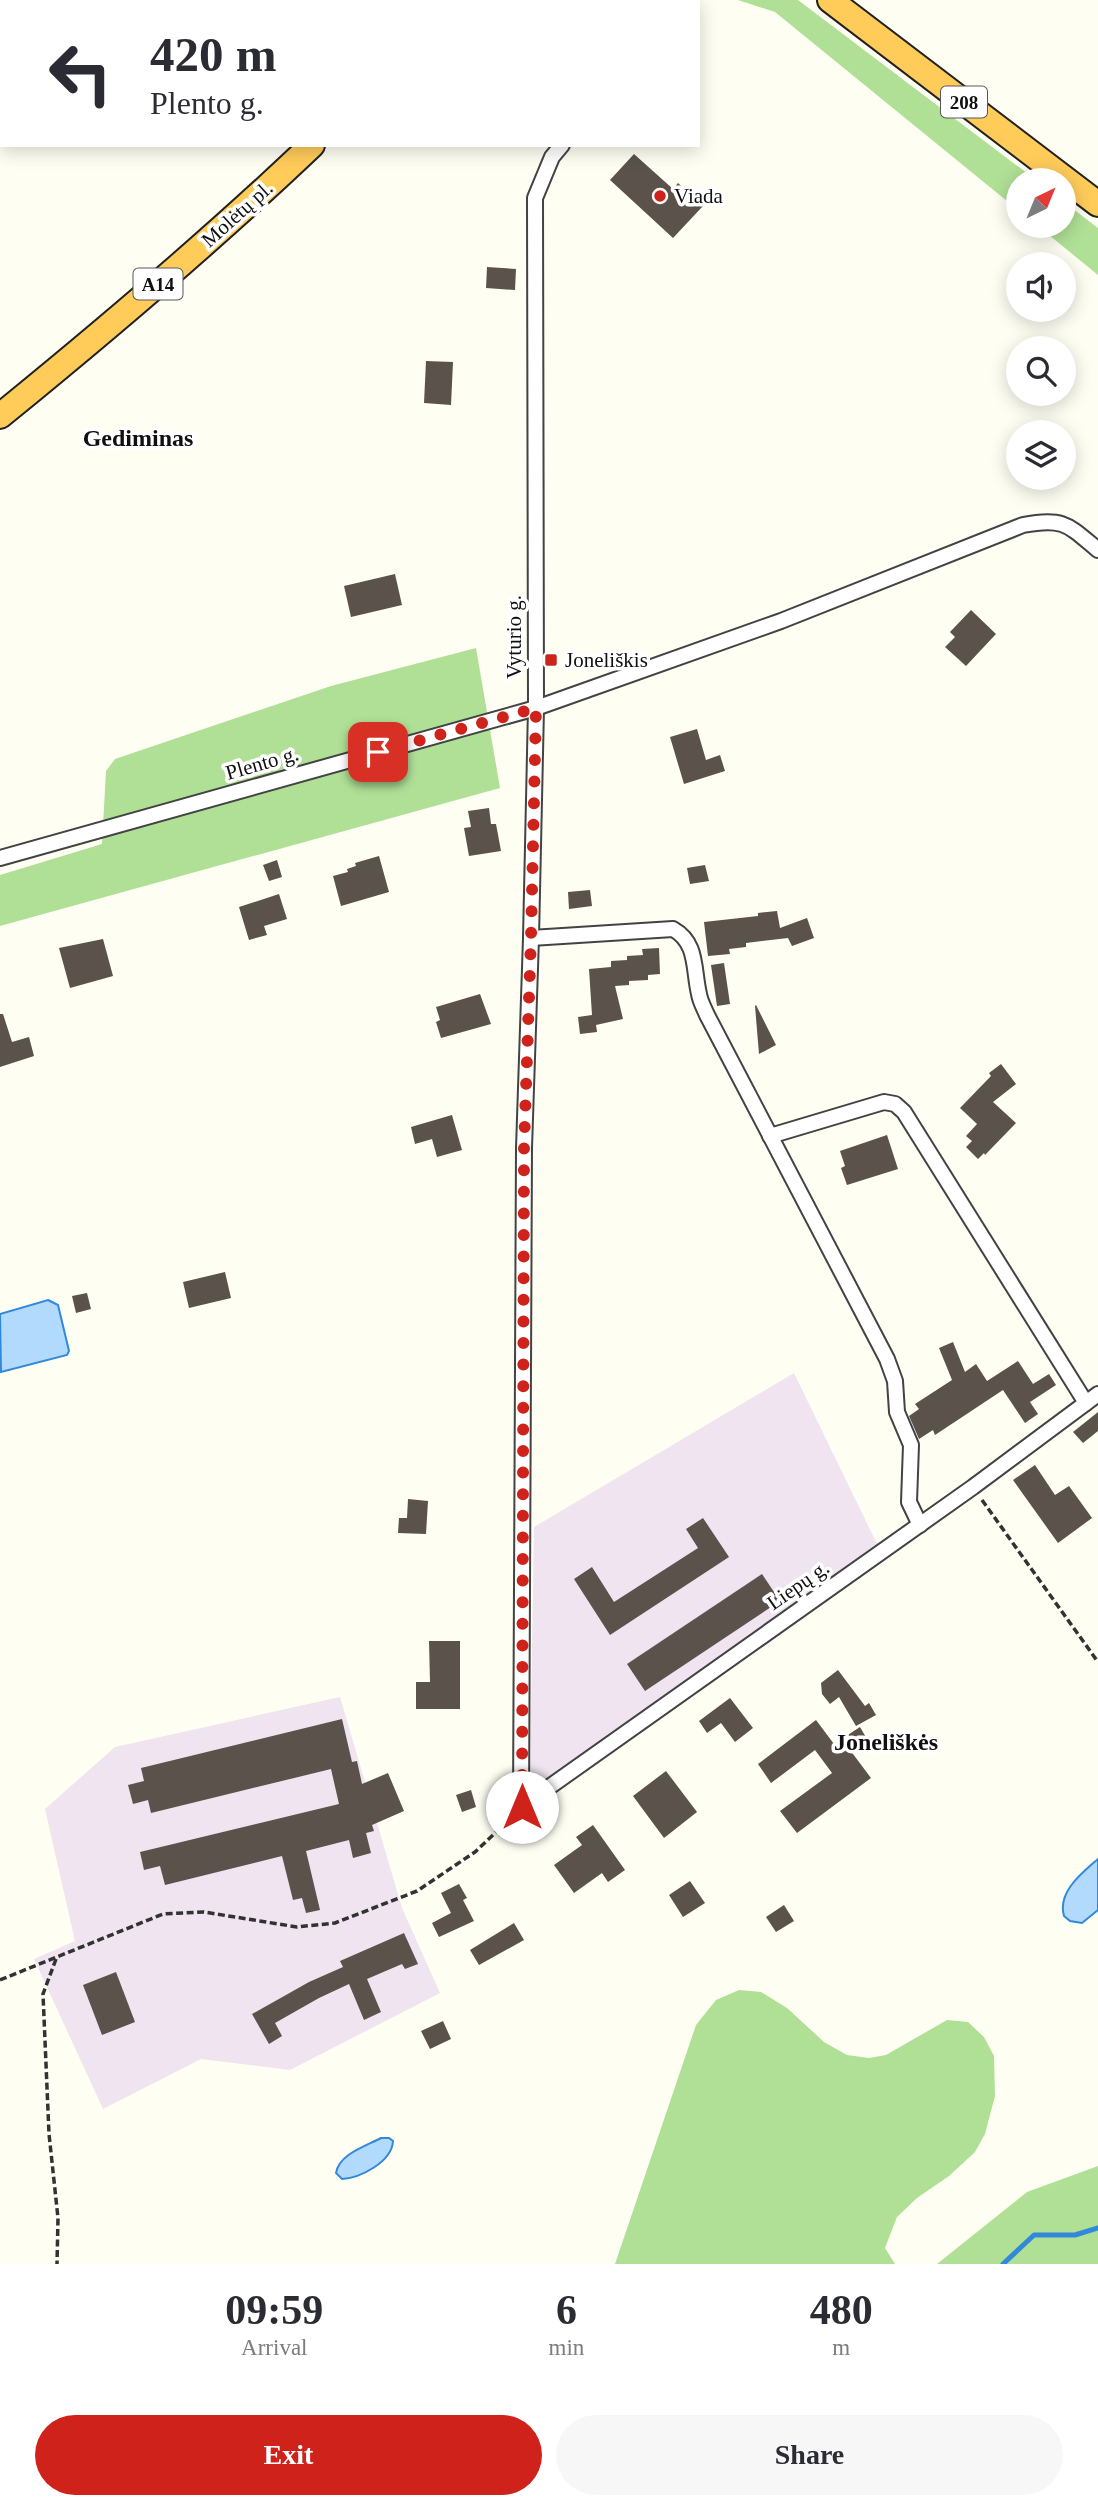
<!DOCTYPE html>
<html lang="en">
<head>
<meta charset="utf-8">
<style>
	:root { --surface:#fff; --page:#f7f7f7; --text:#2b2b33; --muted:#7c7c81; --accent:#ce221a }
	body { margin:0; font-family:"Times New Roman",serif; background:var(--page); color:var(--text); height:100vh; display:flex; flex-direction:column; font-size:26px; white-space:nowrap }
	* { box-sizing:border-box; margin:0 }
	p { font-size:23px; color:var(--muted) }
	.icon { flex:none; width:38px; height:38px; fill:none; stroke:currentColor; stroke-width:2; stroke-linecap:round; stroke-linejoin:round }
	.map { position:relative; height:2264px; overflow:hidden }
	.details { display:flex; flex-direction:column; background:var(--surface); flex:1 }
	.details>* { flex:none }
	.hud { position:absolute; left:0px; top:0px; width:700px; height:147px; box-shadow:0 4px 18px #0003; background:#fff; color:var(--text); overflow:hidden }
	.needle { width:46px; rotate:43deg }
	.fabs { position:absolute; left:1006px; top:168px; display:grid; gap:14px }
	.fabs a { display:grid; place-items:center; width:70px; height:70px; border-radius:50%; background:var(--surface); box-shadow:0 4px 18px #0003; font-size:35px }
	.pin { position:absolute; display:grid; place-items:center; width:60px; height:60px; color:#fff; margin:-30px; border-radius:14px; box-shadow:0 4px 10px #0006 }
	.me { position:absolute; width:77px; margin:-38px; rotate:0deg; stroke-linejoin:round; filter:drop-shadow(0 0 5px #0008) }
	.turn { display:flex; align-items:center; gap:24px; height:147px; padding:0 35px; font-size:32px }
	.turn .icon { width:91px; height:91px; stroke-width:2.5 }
	.turn b { display:block; font-size:49px; line-height:60px }
	.eta { display:flex; justify-content:space-evenly; align-items:center; height:119px; text-align:center }
	.eta b { font-size:42px; font-weight:800; line-height:49px }
	.action { display:flex; gap:14px; margin-top:auto; padding:14px 35px }
	.action a { flex:1; height:80px; border-radius:42px; background:var(--accent); color:#fff; font-size:28px; font-weight:800; line-height:80px; text-align:center }
	.action a+a { background:var(--page); color:var(--text) }
	.map>svg:first-child { display:block }
</style>
</head>
<body>
<div class="map">
<svg width="1098" height="2264" viewBox="0 0 1098 2264">
	<rect width="100%" height="100%" fill="#fffef3"/>
	<g fill="#efe4ef">
		<path d="M794,1373L877,1544L547,1783L538,1782L532,1777L530,1771L534,1527Z"/>
		<path d="M340,1697L402,1908L440,1993L290,2070L201,2059L103,2109L34,1959L75,1941L45,1809L115,1747Z"/>
	</g>
	<path fill="#cfeeb8" d="M487,0H672L487,2Z"/>
	<g fill="#b0e096">
		<path d="M738,0H798L1036,180H1018V210L775,12Z"/>
		<path d="M1064,202L1098,228V275L1038,226H1064Z"/>
		<path d="M476,648L500,788L0,926V875L102,844L106,771L115,759L331,686Z"/>
		<path d="M739,1990L761,1992L787,2008L824,2042L847,2055L869,2058L886,2055L947,2020L968,2022L984,2037L994,2056L995,2096L985,2134L975,2152L949,2176L917,2198L897,2217L885,2248L895,2264H615L696,2025L716,2000Z"/>
		<path d="M1098,2166V2264H937L1027,2192Z"/>
	</g>
	<g fill="#b2dafc" stroke="#3288da" stroke-width="2">
		<path d="M48,1300L58,1305L69,1351L67,1355L1,1372L0,1314Z"/>
		<path d="M1098,1859V1910L1082,1923L1070,1921L1064,1916C1057,1892 1082,1873 1098,1859Z"/>
		<path d="M381,2138H389L393,2141C392,2162 360,2178 342,2179L336,2173C339,2154 366,2146 381,2138Z"/>
	</g>
	<g fill="none" stroke-linecap="round" stroke-linejoin="round">
		<path stroke="#3288da" stroke-width="5" d="M1003,2264L1034,2235H1075L1098,2228"/>
	</g>
	<g fill="#5a524b">
		<path d="M634,154L673,189L678,183L703,206L673,238L610,180Z"/>
		<path d="M487,267L516,269L515,290L486,288Z"/>
		<path d="M426,361L453,362L451,405L424,403Z"/>
		<path d="M395,574L402,605L351,617L344,586Z"/>
		<path d="M971,610L996,634L966,666L945,647L955,637L950,632Z"/>
		<path d="M697,729L706,760L720,755L725,771L684,784L670,737Z"/>
		<path d="M489,808L491,824H496L501,851L469,856L464,828L471,827L468,811Z"/>
		<path d="M379,856L389,892L341,906L333,876L348,872L347,869L356,866L355,863Z"/>
		<path d="M277,860L282,877L269,881L263,865Z"/>
		<path d="M705,865L709,881L690,884L687,868Z"/>
		<path d="M590,890L592,906L569,909L568,892Z"/>
		<path d="M279,894L287,919L264,926L267,935L249,940L239,907Z"/>
		<path d="M777,911L780,928L807,918L814,938L792,946L788,938L746,943V947L729,949L730,954L708,956L704,922L758,916V913Z"/>
		<path d="M103,939L113,976L70,988L59,948Z"/>
		<path d="M659,948L660,974L648,975V980L629,981V985L615,986L623,1019L596,1025L597,1032L580,1034L578,1017L592,1015L589,969L611,967V961L627,960V956L643,955L642,949Z"/>
		<path d="M724,963L730,1004L717,1006L711,965Z"/>
		<path d="M480,994L491,1024L441,1038L436,1022L440,1020L436,1007Z"/>
		<path d="M756,1005L776,1045L759,1054L755,1006Z"/>
		<path d="M0,1014H3L12,1042L29,1037L34,1056L0,1067Z"/>
		<path d="M1001,1064L1016,1084L993,1102L1016,1123L985,1155L984,1153L978,1159L966,1147L972,1141L966,1136L977,1124L960,1108L991,1076L989,1073Z"/>
		<path d="M452,1115L462,1150L437,1157L432,1139L415,1144L411,1127Z"/>
		<path d="M887,1135L898,1169L847,1185L841,1168L845,1166L840,1151Z"/>
		<path d="M225,1272L231,1298L189,1308L183,1282Z"/>
		<path d="M87,1293L91,1309L76,1313L72,1296Z"/>
		<path d="M953,1342L965,1372L976,1364L987,1381L1018,1361L1033,1384L1049,1374L1056,1385L1030,1402L1038,1414L1025,1423L1003,1390L935,1435L933,1430L919,1439L909,1416L919,1409L915,1404L952,1380L939,1348Z"/>
		<path d="M1098,1412V1431L1083,1443L1073,1432Z"/>
		<path d="M1035,1465L1055,1495L1069,1486L1092,1518L1058,1543L1013,1480Z"/>
		<path d="M408,1499L428,1501L426,1534L398,1533L399,1518H407Z"/>
		<path d="M703,1518L729,1557L610,1635L574,1579L592,1567L614,1602L698,1548L686,1529Z"/>
		<path d="M762,1574L780,1601L645,1691L627,1664Z"/>
		<path d="M429,1641H460V1709H416V1682H430Z"/>
		<path d="M838,1670L865,1706L869,1703L876,1715L856,1726L839,1697L830,1704L822,1694L821,1683Z"/>
		<path d="M730,1698L753,1728L735,1742L721,1723L707,1733L699,1721Z"/>
		<path d="M342,1719L352,1762L357,1761L362,1784L388,1773L404,1811L372,1825L374,1831L366,1833L371,1853L353,1858L349,1840L306,1851L320,1910L306,1913L302,1898L293,1900L282,1856L165,1885L160,1866L144,1870L140,1852L339,1804L331,1769L151,1813L148,1800L133,1804L128,1785L144,1781L141,1768Z"/>
		<path d="M816,1720L834,1744L860,1727L867,1739L850,1750L871,1778L797,1833L780,1811L832,1773L815,1750L771,1783L758,1764Z"/>
		<path d="M666,1771L697,1812L664,1838L633,1796Z"/>
		<path d="M471,1790L476,1807L462,1812L456,1795Z"/>
		<path d="M593,1825L625,1870L608,1882L602,1873L574,1893L554,1865L582,1845L576,1837Z"/>
		<path d="M690,1881L705,1903L683,1917L669,1895Z"/>
		<path d="M459,1884L467,1898L463,1900L474,1921L439,1937L432,1923L451,1913L441,1893Z"/>
		<path d="M784,1905L794,1921L776,1932L766,1917Z"/>
		<path d="M514,1923L524,1940L479,1965L470,1950Z"/>
		<path d="M404,1933L418,1964L405,1969L402,1964L367,1979L381,2012L364,2020L349,1984L319,1998L275,2023L282,2036L269,2044L252,2014L309,1982L343,1967L340,1961Z"/>
		<path d="M116,1972L135,2022L102,2035L83,1985Z"/>
		<path d="M443,2021L451,2039L430,2049L421,2031Z"/>
	</g>
	<g fill="none" stroke-linecap="round" stroke-linejoin="round">
		<defs>
			<g id="minor">
				<path d="M687,2L688,0"/>
				<path d="M0,858L536,708L781,621L1023,525C1064,517 1068,525 1098,550"/>
				<path d="M531,938L673,929C698,943 693,969 699,994C700,1001 704,1008 707,1015L887,1359L895,1381L897,1412L911,1445L909,1502L920,1525"/>
				<path d="M770,1136L884,1102L895,1104L904,1112L1086,1403"/>
				<path d="M521,1807L524,1148L531,938L536,708L535,198L552,157L562,145"/>
				<path d="M521,1807L973,1487L1098,1394"/>
			</g>
			<g id="trunk">
				<path d="M830,0L1098,204"/>
				<path d="M462,2L464,0"/>
				<path d="M0,416C107,329 212,240 312,145"/>
			</g>
		</defs>
		<use href="#minor" stroke="#434343" stroke-width="18"/>
		<use href="#trunk" stroke="#212121" stroke-width="28"/>
		<g stroke="#323232" stroke-width="3.5" stroke-dasharray="7 3.5" stroke-linecap="butt">
			<path d="M982,1500L1098,1662"/>
			<path d="M56,1959L43,1994L49,2134L58,2218L57,2264"/>
			<path d="M0,1980L163,1914L204,1912L297,1927L335,1923L417,1891L475,1852L512,1817"/>
		</g>
		<use href="#minor" stroke="#fff" stroke-width="14"/>
		<use href="#trunk" stroke="#ffcc5a" stroke-width="24"/>
	</g>
	<g fill="none" stroke-linecap="round" stroke-linejoin="round">
		<path stroke="#ce221a" stroke-width="12" stroke-dasharray="0 21.6" d="M378,752L536,708L531,938L524,1148L522,1807"/>
	</g>
	<g fill="#ce221a" stroke="#fff" stroke-width="2.5">
		<circle cx="660" cy="196" r="7"/>
		<rect x="544" y="653" width="14" height="14" rx="3.5"/>
	</g>
	<g text-anchor="middle" dominant-baseline="central" stroke-width="7" stroke-linejoin="round" paint-order="stroke">
		<g fill="#fff" stroke="#585858" stroke-width="2">
			<rect x="941" y="86.5" width="46" height="31" rx="5"/>
			<rect x="133.5" y="268.5" width="49" height="31" rx="5"/>
		</g>
		<g font-size="19" font-weight="bold" fill="#101010">
			<text x="964" y="102">208</text>
			<text x="158" y="284">A14</text>
		</g>
		<g font-size="21" fill="#101010" stroke="#fff" text-anchor="start">
			<text x="674" y="196">Viada</text>
			<text x="565" y="660">Joneliškis</text>
		</g>
		<g font-size="21" fill="#101010" stroke="#fff">
			<text transform="translate(237 214) rotate(-42)">Molėtų pl.</text>
			<text transform="translate(514 637) rotate(-90)">Vyturio g.</text>
			<text transform="translate(262 763) rotate(-16)">Plento g.</text>
			<text transform="translate(798 1585) rotate(-35)">Liepų g.</text>
		</g>
		<g font-size="24" font-weight="bold" fill="#101010" stroke="#fff">
			<text x="138" y="438">Gediminas</text>
			<text x="886" y="1742">Joneliškės</text>
		</g>
	</g>
</svg>
<div class="fabs">
<a><svg class="needle" viewBox="-14 -14 28 28"><path d="M0-13l5 13h-10z" fill="#e53935"/><path d="M0 13l5-13h-10z" fill="#7c7c81"/></svg></a>
<a><svg class="icon" aria-label="sound" viewBox="0 0 24 24"><path d="M4 9h4l5-4v14l-5-4H4zM17 9q2 3 0 6"/></svg></a>
<a><svg class="icon" aria-label="search" viewBox="0 0 24 24"><circle cx="10" cy="10" r="6"/><path d="M15 15l6 6"/></svg></a>
<a><svg class="icon" aria-label="layers" viewBox="0 0 24 24"><path d="M12 4l9 5-9 5-9-5zM3 14l9 5 9-5"/></svg></a>
</div>
<div class="pin" style="left:378px;top:752px;background:#d93025"><svg class="icon" aria-label="arrive" viewBox="0 0 24 24"><path d="M6 21V4h12l-3 4 3 4H6"/></svg></div>
<svg class="me" style="left:522px;top:1807px" viewBox="-20 -20 40 40"><circle r="19" fill="#fff"/><path d="M0-13L10 11 0 6-10 11z" fill="#ce221a"/></svg>
<div class="hud">
<div class="turn"><svg class="icon" aria-label="left" viewBox="0 0 24 24"><path d="M17 20v-9H6M10 6l-5 5 5 5"/></svg><div><b>420 m</b>Plento g.</div></div>
</div>
</div>
<section class="details">
<div class="eta">
<div><b>09:59</b><p>Arrival</p></div>
<div><b>6</b><p>min</p></div>
<div><b>480</b><p>m</p></div>
</div>
<div class="action"><a>Exit</a><a>Share</a></div>
</section>
</body>
</html>
